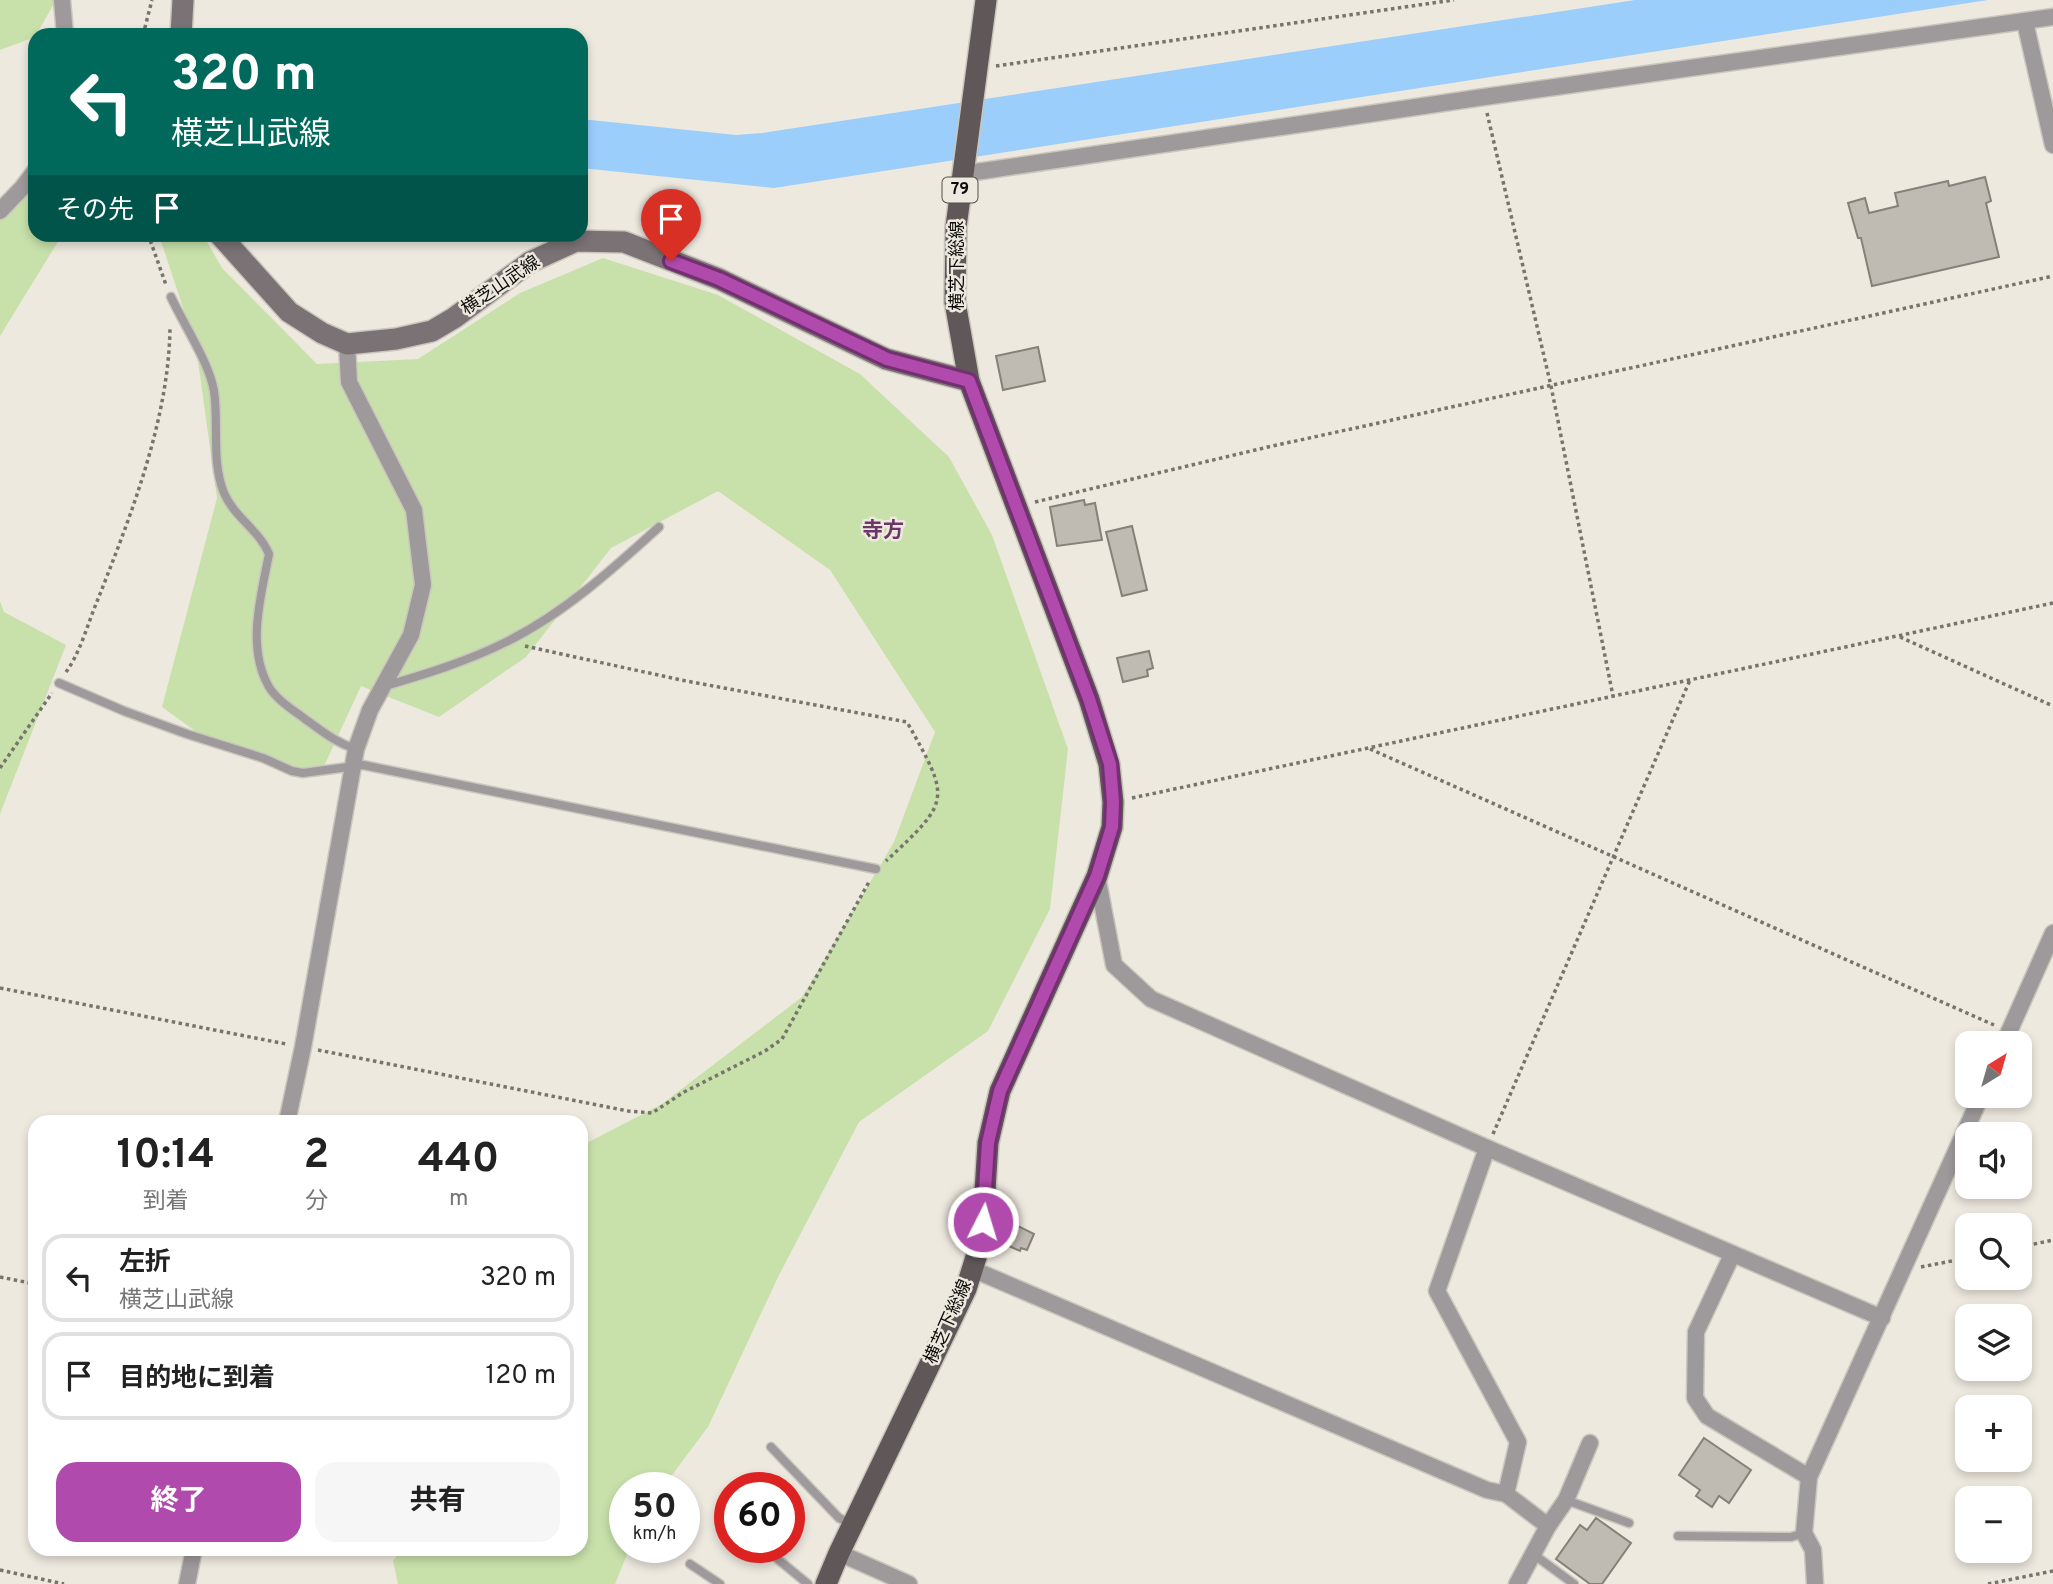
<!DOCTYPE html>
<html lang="ja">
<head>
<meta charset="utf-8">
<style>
	:root { --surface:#fff; --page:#f6f6f6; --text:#222; --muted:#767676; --line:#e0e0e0; --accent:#b14aad }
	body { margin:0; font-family:Overpass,"Noto Sans JP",sans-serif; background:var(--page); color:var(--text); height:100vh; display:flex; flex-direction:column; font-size:26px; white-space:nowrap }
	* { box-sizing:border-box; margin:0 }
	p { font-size:23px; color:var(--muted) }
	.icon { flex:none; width:38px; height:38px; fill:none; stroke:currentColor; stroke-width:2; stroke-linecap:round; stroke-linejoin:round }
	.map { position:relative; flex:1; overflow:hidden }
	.sheet { position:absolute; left:28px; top:1115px; width:560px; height:441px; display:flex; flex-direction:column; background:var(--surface); border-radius:21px; box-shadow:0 4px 10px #0003 }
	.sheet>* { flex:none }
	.guide { position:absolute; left:28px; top:28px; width:560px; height:214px; border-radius:21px; box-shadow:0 4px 10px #0003; background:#00695c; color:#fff; overflow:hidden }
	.needle { width:46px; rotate:37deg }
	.controls { position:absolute; left:1955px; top:1031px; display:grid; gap:14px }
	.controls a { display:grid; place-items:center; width:77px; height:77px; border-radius:14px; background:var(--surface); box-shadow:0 4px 10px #0003; font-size:35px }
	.speed { position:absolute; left:609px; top:1472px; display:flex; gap:14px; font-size:35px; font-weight:700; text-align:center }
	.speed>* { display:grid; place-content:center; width:91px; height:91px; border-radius:50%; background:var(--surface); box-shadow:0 4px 10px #0003; line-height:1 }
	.speed small { font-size:18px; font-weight:400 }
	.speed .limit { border:10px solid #d22; background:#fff; color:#111 }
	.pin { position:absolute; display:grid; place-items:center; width:60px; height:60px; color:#fff; margin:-72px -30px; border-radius:50% 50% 50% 0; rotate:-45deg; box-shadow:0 0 7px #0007 }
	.pin .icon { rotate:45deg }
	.me { position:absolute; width:77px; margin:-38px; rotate:5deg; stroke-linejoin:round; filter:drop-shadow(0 0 5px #0008) }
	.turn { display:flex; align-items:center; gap:24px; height:147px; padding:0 28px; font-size:32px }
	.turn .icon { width:91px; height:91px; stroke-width:2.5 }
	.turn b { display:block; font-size:49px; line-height:60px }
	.then { display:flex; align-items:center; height:66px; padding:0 28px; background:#0003; gap:14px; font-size:26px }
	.eta { display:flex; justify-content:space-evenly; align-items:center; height:119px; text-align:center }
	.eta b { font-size:42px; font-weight:700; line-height:49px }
	.action { display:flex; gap:14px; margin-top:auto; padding:14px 28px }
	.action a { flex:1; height:80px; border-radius:21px; background:var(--accent); color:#fff; font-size:28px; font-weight:700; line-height:80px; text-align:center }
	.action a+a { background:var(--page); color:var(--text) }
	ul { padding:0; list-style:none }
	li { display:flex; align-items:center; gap:21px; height:88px; margin:0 14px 10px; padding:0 14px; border:4px solid var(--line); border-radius:21px }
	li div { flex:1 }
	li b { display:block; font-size:26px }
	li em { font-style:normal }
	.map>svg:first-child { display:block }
</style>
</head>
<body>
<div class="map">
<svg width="2053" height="1584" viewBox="0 0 2053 1584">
	<rect width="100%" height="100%" fill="#eee9df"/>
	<g fill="#c8e1aa">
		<path d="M0,0H56L35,37L0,50Z"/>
		<path d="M35,157V234L62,235L0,336V206Z"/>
		<path d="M159,235H203L222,268L317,364L418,359L520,293L603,258L718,295L860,374L949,457L992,535L1068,749L1050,909L988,1031L859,1122L779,1275L708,1427L663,1487L625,1488V1547H630L615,1584H398L393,1561L402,1549H581V1146L662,1104L802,997L894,842L935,732L830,570L718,491L611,548L526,657L439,717L361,686L319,777L220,749L162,707L217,498L196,347Z"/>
		<path d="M0,601L4,612L66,645L0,814Z"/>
	</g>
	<path fill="#9ccefc" d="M1635,0H1988L774,188L581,168V119L736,135L762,133Z"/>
	<g fill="#c0bbb2" stroke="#858178" stroke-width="2">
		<path d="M1985,177L1991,201L1986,203L1999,257L1872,286L1861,238H1858L1848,203L1865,198L1869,213L1898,206L1895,193L1948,181L1949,186Z"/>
		<path d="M1038,347L1045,381L1003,390L996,356Z"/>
		<path d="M1084,500L1085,505L1095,503L1102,540L1057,546L1050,507Z"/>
		<path d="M1132,526L1147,590L1122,596L1106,532Z"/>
		<path d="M1149,651L1153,668L1147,670L1148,676L1123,682L1117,658Z"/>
		<path d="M1004,1219L1034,1234L1027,1250L1021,1248L1020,1251L998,1241L1000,1238L996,1236Z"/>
		<path d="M1704,1438L1751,1470L1729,1503L1719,1496L1712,1507L1696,1496L1700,1490L1679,1475Z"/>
		<path d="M1596,1518L1631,1543L1602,1584H1590L1556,1559L1580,1525L1587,1530Z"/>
	</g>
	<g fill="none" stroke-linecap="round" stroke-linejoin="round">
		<defs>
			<g id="lane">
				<path d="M171,297C184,325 209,362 214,391C219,424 211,461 224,493C234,517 260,531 269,554C261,596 246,647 269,687C277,700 293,710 305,719C322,731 336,743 356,749"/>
				<path d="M59,683L124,711L187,734L263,758L292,771L303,773L363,765L876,869"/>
				<path d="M385,686C426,674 468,661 506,642C563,614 613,569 659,527"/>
				<path d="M771,1447L839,1518L852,1524"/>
				<path d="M1566,1500L1629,1523"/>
				<path d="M1678,1536L1791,1537L1804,1533"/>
				<path d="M763,1547L808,1584"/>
				<path d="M1533,1554L1574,1584"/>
				<path d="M690,1564L720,1584"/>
			</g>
			<g id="street">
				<path d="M62,0L65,35"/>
				<path d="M2025,22L2053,145"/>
				<path d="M962,174L1484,97L2053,17"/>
				<path d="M0,211L22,188L35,171"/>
				<path d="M1097,876L1114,965L1151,999L1487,1148L1882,1318"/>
				<path d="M2004,1043L2053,933"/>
				<path d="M287,1122L303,1047L356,749L370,710L411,635L423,585L414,510L349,382L347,344"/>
				<path d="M1487,1148L1437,1291L1518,1442L1506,1494L1548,1526L1517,1584"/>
				<path d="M1732,1255L1696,1332L1695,1398L1707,1416L1809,1477"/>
				<path d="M972,1269L1487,1490L1506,1494"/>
				<path d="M1548,1526L1566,1500L1590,1443"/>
				<path d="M839,1553L909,1584"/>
				<path d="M187,1584L194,1549"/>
				<path d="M1815,1584L1813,1550L1804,1533L1809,1477L1981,1096"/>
			</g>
			<g id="secondary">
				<path d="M181,35L183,0"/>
				<path d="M219,234L289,312L322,333L347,344L396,339L432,331L454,318L530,262L576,241L624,242L719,279L886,359L969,381"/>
			</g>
			<path id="primary" d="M826,1584L839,1553L966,1289L978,1251L983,1222L988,1143L1000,1091L1097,876L1112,827L1113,802L1109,764L1089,699L969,381L955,302L956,227L986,0"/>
		</defs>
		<use href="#lane" stroke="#cac6bd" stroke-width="11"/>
		<use href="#street" stroke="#cac6bd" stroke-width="19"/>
		<use href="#secondary" stroke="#cac6bd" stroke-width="24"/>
		<use href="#primary" stroke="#cac6bd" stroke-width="24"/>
		<g stroke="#77746e" stroke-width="3.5" stroke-dasharray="3.5 3.5" stroke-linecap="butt">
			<path d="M143,35L152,0"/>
			<path d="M996,66L1454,0"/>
			<path d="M1487,113L1551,386L1613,696"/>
			<path d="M148,234L166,285"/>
			<path d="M1035,502L1268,447L2053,276"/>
			<path d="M1900,637L2053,706"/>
			<path d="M525,646L681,680L907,722C950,799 952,800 886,861"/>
			<path d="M66,672C80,653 87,626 96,604C130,518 169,420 170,327"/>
			<path d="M1370,749L1994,1025"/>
			<path d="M0,768L52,693"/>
			<path d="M1132,798L2053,603"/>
			<path d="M0,988L286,1044"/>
			<path d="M318,1050L628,1111L652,1113L684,1092L765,1051L782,1039L870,880"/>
			<path d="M1493,1134L1690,680"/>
			<path d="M2020,1247L2053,1240"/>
			<path d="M1921,1267L1967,1258"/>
			<path d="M0,1277L35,1284"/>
			<path d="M0,1570L64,1584"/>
			<path d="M1988,1584L2053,1571"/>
		</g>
		<use href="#lane" stroke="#9e999a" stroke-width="8"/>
		<use href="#street" stroke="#9e999a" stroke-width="16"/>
		<use href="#secondary" stroke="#7a7274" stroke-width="21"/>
		<use href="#primary" stroke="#605759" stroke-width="21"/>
	</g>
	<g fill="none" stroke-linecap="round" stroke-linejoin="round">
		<defs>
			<path id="route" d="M671,261L719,279L887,359L969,381L1089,699L1110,764L1113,802L1112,827L1097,876L1000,1091L988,1143L983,1222"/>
		</defs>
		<use href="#route" stroke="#733070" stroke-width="18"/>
		<use href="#route" stroke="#b14aad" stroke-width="12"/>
	</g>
	<g text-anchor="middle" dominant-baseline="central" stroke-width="5" stroke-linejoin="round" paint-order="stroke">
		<rect fill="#eee9df" stroke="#524f4a" stroke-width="2" x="942.5" y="177.5" width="35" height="25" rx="5"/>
		<g font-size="16" font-weight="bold" fill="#0f0d0a">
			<text x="960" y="190">79</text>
		</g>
		<g font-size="18" fill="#0f0d0a" stroke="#eee9df">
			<text transform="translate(958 266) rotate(-90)">横芝下総線</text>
			<text transform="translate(501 286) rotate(-34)">横芝山武線</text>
			<text transform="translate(949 1322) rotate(-66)">横芝下総線</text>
		</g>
		<g font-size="21" font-weight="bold" fill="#6b3768" stroke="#eee9df">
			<text x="883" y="531">寺方</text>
		</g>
	</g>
</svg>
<div class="controls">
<a><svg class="needle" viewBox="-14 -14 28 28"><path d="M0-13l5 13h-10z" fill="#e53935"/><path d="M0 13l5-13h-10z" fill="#767676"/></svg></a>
<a><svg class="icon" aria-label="sound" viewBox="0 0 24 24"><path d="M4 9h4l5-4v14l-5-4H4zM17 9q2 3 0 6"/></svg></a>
<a><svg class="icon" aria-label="search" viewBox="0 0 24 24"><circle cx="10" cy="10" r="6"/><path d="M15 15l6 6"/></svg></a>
<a><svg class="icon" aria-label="layers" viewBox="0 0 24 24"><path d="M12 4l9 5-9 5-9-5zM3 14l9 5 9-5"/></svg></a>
<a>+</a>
<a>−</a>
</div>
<div class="speed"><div>50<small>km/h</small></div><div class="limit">60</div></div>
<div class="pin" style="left:671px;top:261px;background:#d93025"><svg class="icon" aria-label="arrive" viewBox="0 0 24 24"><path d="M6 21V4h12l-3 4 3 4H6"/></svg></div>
<svg class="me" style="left:983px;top:1222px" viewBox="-20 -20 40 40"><circle r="17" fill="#b14aad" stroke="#fff" stroke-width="3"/><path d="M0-11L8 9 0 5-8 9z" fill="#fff"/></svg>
<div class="guide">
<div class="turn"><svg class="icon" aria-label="left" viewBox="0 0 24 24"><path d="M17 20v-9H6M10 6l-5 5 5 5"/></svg><div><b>320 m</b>横芝山武線</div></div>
<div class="then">その先<svg class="icon" aria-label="arrive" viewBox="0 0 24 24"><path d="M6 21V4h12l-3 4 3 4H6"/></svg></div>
</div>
<section class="sheet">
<div class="eta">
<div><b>10:14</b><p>到着</p></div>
<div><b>2</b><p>分</p></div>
<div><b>440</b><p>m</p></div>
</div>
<ul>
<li><svg class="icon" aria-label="left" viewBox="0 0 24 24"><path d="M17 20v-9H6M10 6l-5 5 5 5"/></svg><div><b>左折</b><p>横芝山武線</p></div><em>320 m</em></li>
<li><svg class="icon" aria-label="arrive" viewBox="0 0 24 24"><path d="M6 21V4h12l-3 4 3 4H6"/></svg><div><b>目的地に到着</b></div><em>120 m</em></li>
</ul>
<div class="action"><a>終了</a><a>共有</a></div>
</section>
</div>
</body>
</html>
